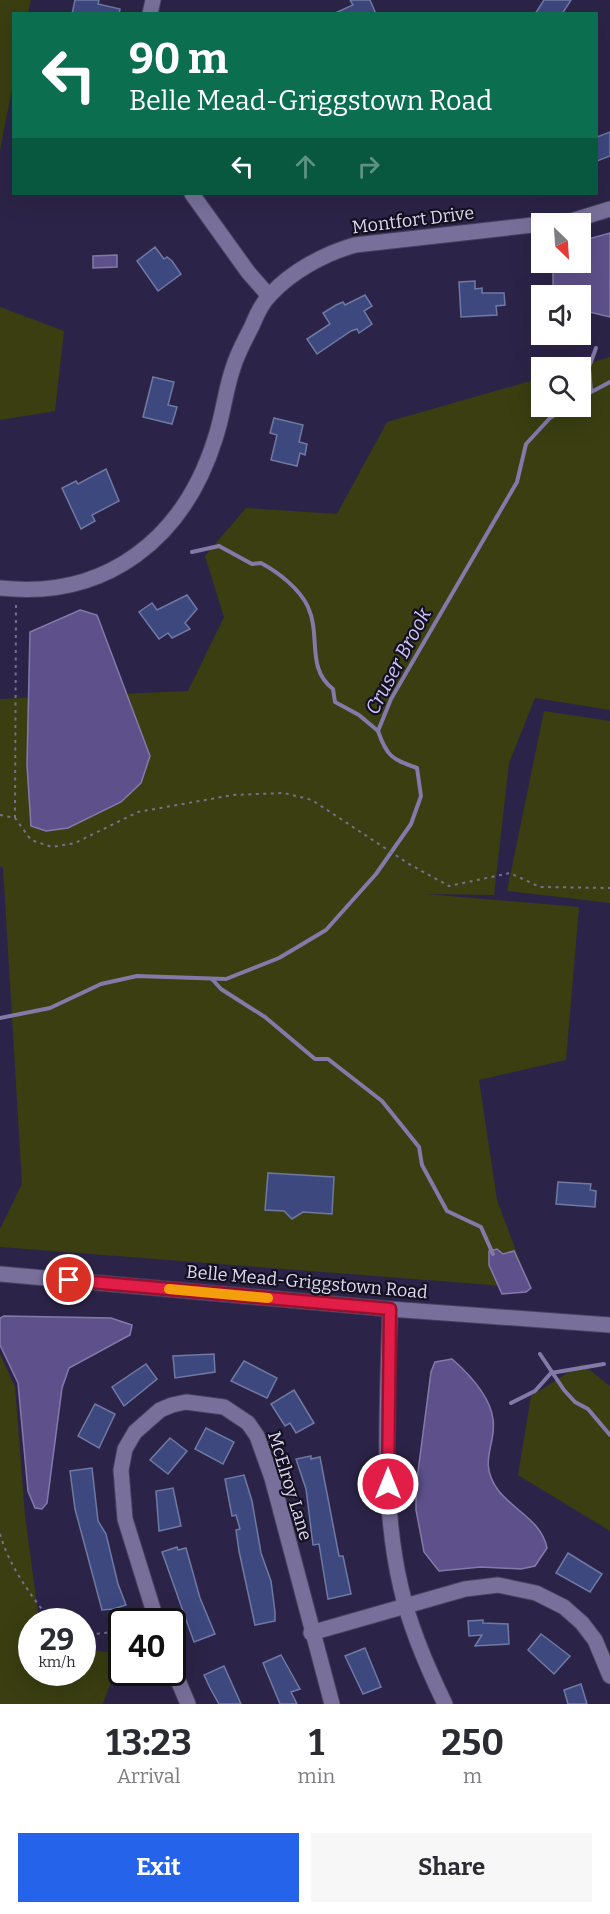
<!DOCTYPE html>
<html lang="en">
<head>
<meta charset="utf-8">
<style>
	:root { --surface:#fff; --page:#f7f7f7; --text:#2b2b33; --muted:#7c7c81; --accent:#2563eb }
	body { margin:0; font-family:Bitter,serif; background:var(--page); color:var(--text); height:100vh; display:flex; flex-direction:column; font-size:22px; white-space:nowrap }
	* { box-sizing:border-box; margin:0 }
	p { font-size:20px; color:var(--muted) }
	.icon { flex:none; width:33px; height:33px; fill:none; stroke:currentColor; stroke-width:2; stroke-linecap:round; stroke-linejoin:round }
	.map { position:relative; height:1704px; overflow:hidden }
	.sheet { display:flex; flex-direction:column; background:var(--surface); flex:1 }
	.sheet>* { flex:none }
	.guide { position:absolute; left:12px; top:12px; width:586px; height:183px; border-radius:0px; box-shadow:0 6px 24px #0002; background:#0b6e4f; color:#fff; overflow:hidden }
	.needle { width:39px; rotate:155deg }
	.buttons { position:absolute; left:531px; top:213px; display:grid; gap:12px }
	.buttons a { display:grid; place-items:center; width:60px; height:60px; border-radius:0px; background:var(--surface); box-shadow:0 6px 24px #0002; font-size:30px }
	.speed { position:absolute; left:18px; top:1608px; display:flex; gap:12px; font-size:30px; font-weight:700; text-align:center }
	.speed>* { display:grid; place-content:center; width:78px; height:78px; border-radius:50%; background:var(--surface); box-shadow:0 6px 24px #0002; line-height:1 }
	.speed small { font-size:15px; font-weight:400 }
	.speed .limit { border:3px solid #111; border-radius:9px; background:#fff; color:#111 }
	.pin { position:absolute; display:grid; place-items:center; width:51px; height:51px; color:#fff; margin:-26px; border:3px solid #fff; border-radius:50%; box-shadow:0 2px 6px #0007 }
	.me { position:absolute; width:66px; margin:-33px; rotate:0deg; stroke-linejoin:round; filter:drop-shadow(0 0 4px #0008) }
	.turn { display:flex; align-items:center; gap:21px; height:126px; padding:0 18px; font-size:27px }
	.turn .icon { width:78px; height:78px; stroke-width:2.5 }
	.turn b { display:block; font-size:42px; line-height:51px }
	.lanes { display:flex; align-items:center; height:57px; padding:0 18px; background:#0003; justify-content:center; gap:30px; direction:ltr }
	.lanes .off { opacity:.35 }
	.eta { display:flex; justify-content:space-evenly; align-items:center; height:102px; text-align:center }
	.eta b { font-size:36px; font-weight:700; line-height:42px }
	.cta { display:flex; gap:12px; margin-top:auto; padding:12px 18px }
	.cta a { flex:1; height:69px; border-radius:0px; background:var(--accent); color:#fff; font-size:24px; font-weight:700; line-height:69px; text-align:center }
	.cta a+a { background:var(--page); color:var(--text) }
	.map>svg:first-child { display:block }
</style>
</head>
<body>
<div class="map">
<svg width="610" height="1704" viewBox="0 0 610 1704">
	<rect width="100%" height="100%" fill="#2c2448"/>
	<g fill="#3a3e11">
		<path d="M0,0H31L28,13L14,14L13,84L0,150Z"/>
		<path d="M0,307L64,331L55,411L0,420Z"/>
		<path d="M610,357V710L535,698L509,763L494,895L426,894L579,907L566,1060L479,1080L497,1200L530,1288L0,1247V1229L22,1184L3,867L0,866V699L188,691L224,617L205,556L246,508L337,514L387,422L541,378L542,406H580V368L576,367Z"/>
		<path d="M544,711L610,721V903L507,891Z"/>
		<path d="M0,1354L15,1387L25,1516L38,1613L44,1621L32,1622V1672H82L83,1649L121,1654L103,1704H0Z"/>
		<path d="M582,1364L610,1386V1531L518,1475L531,1396Z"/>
	</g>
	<g fill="#5e518b" stroke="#847aaa" stroke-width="1.5">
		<path d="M610,233V317L581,310L580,296L558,295L553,285V263L580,262L581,241Z"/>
		<path d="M117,255V267L93,268V256Z"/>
		<path d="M80,610L97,615L150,756L141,783L121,802L68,828L46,831L31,826L27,765L30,632Z"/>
		<path d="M497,1249L503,1254L514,1251L531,1288L526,1292L502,1294L489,1265V1251Z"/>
		<path d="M4,1316L111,1318L132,1325L130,1335L69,1368L62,1388L47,1503L42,1509L35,1508L28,1491L18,1383L0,1345V1318Z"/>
		<path d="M452,1359C468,1373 490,1396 493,1419C497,1445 477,1461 498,1490C513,1510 542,1521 547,1548L535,1566L521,1569L481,1567L439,1571L424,1552L416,1510V1487L431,1372L435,1362Z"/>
	</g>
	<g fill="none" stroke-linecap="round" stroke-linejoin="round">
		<g stroke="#847aaa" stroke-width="4">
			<path d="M591,391L589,367L596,348"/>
			<path d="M580,398L610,382"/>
			<path d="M192,552L219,546L252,564L261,563C278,572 300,589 308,607C321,635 306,669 333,689L335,702L359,715L378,731"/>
			<path d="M212,979L221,989L265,1017L315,1059H328L382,1101L419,1147L422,1165L447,1211L481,1227L493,1254"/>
			<path d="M0,1018L50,1008L101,984L137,976L226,979L279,958L326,930L376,874L411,824L421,796L417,768C392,759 387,757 378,731L391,699L517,482L526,444L550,418L568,406"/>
			<path d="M540,1354L564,1390L575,1402L588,1409L610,1435"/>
			<path d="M511,1403L535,1391L551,1373L604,1364"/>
		</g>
	</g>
	<g fill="#3d487f" stroke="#6f79a2" stroke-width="1.5">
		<path d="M75,0H99L98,4L120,9L119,14H72Z"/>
		<path d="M350,0H370L376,14H333L353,5Z"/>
		<path d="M544,0H571L562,14H535Z"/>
		<path d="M610,132V156L597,161V137Z"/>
		<path d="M155,247L164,259L167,257L172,261L181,274L158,291L137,261Z"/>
		<path d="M475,281V289L482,288V293H504L505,305L496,306L497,315L461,317L459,282Z"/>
		<path d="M365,295L372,306L364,311L372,324L359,333L357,329L351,331L317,354L307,339L330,324L323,313L336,305L343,302L345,305Z"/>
		<path d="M153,377L174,382L168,405L177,407L172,424L143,417Z"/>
		<path d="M274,418L303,425L299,442L307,444L305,455L300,453L297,466L271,460L277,435L270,433Z"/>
		<path d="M106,469L119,501L92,515L95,521L81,529L62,488L76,481L78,484Z"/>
		<path d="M187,595L197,609L185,623L190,629L172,638L168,633L159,639L139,612L152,603L157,610Z"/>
		<path d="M268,1173L334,1177L332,1214L303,1212L292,1219L284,1211L265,1210Z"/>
		<path d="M558,1182L591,1184L590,1190L596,1191L595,1207L556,1204Z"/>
		<path d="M214,1354L215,1372L175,1378L173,1356Z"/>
		<path d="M244,1361L277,1378L267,1398L231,1381Z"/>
		<path d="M146,1364L157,1379L124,1406L112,1387Z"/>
		<path d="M294,1390L314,1423L296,1433L290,1423L285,1426L271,1404Z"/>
		<path d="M95,1404L115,1414L99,1448L78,1436Z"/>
		<path d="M206,1428L234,1442L223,1464L195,1449Z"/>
		<path d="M170,1438L187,1451L168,1474L150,1460Z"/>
		<path d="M311,1456V1459L320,1457L339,1556H343L351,1594L328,1599L319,1544L313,1545L306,1489L296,1459Z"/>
		<path d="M92,1468L98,1521L106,1534L118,1584L126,1605L113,1609L102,1610L75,1509L70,1471Z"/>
		<path d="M244,1475L252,1501L261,1553L271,1581L275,1612V1621L255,1625L239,1551L236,1530L240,1529L236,1515L232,1516L225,1479Z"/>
		<path d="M173,1488L181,1526L159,1531L156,1491Z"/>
		<path d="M177,1547L178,1550L186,1548L200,1598L215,1634L194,1642L162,1552Z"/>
		<path d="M568,1553L602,1574L590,1592L556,1573Z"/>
		<path d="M483,1620V1623L508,1624L509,1644L475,1646L482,1635L469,1636L468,1621Z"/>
		<path d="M541,1634L570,1656L554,1674L528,1650Z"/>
		<path d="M365,1648L381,1687L363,1694L345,1656Z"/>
		<path d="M281,1655L300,1689L291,1692L297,1704H280L263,1663Z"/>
		<path d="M224,1666L241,1704H219L210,1688L204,1675Z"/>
		<path d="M581,1684L587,1704H568L564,1690Z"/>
	</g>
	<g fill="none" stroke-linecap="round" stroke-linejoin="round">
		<defs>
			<g id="minor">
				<path d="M150,14L153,0"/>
				<path d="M192,194L248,272L269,296"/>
				<path d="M549,224L571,221L610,209"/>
				<path d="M0,588C107,600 184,538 215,439C223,416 225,391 233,368C237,354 245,340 252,326C256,316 262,303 270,295C292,271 324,254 355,245L542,224"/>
				<path d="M0,1274L390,1309L610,1325"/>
				<path d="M390,1309C388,1399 380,1500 401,1588C410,1628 427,1667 445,1704"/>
				<path d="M157,1622L125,1519L121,1470L125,1449L135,1432L160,1410L172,1405L186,1402L224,1407L248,1423L257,1436L272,1478L332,1704"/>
				<path d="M311,1633L465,1589L498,1585L536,1593L564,1607L582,1623L595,1640L610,1676"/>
				<path d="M172,1666L188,1704"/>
			</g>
		</defs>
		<use href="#minor" stroke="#494160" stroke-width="17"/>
		<g stroke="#76708f" stroke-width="2" stroke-dasharray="3 4.5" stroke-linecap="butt">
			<path d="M0,815L15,818L31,840L52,847L75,843L138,812L233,795L284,793L312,800L409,864L449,886L510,873L540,887L610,888"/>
			<path d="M15,818L16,604"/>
			<path d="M0,1534C9,1566 31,1596 52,1622"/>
			<path d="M82,1632L94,1634L122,1631"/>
		</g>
		<use href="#minor" stroke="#78709a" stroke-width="15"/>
	</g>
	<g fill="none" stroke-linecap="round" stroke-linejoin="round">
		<defs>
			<path id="route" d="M69,1280L390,1309L388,1484"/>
		</defs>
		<use href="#route" stroke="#92132f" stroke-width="15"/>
		<use href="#route" stroke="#e11d48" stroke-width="10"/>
		<path stroke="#f59e0b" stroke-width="10" d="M169,1289L268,1298"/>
	</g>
	<g text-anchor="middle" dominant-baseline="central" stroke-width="4.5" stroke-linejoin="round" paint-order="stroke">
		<g font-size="18" fill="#dedaf2" stroke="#141020">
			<text transform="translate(413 220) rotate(-7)">Montfort Drive</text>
			<text transform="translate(307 1282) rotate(5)">Belle Mead-Griggstown Road</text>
			<text transform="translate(290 1486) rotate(73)">McElroy Lane</text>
		</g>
		<g font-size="20" font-style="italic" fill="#cec4f9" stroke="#141020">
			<text transform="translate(398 661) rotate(-62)">Cruser Brook</text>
		</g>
	</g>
</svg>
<div class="buttons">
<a><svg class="needle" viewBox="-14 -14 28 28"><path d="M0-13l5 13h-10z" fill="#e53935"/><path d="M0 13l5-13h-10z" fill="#7c7c81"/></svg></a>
<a><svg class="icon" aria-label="sound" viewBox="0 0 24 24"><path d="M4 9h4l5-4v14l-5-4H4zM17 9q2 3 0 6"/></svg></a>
<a><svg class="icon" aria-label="search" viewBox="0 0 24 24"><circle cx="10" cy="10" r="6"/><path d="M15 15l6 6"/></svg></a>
</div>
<div class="speed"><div>29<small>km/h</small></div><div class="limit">40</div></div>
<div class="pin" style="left:69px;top:1280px;background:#d93025"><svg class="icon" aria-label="arrive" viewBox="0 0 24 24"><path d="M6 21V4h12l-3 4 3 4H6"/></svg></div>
<svg class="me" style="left:388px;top:1484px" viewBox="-20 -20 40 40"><circle r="17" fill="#e11d48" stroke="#fff" stroke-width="3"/><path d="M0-11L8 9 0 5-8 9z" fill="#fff"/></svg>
<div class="guide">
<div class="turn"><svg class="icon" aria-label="left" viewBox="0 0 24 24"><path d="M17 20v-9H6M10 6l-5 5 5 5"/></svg><div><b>90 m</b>Belle Mead-Griggstown Road</div></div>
<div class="lanes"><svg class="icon" aria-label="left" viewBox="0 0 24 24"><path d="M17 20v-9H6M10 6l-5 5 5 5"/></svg><svg class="icon off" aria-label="ahead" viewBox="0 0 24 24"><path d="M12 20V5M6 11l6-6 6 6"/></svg><svg class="icon off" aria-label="right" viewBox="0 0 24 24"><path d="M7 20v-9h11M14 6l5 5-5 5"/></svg></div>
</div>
</div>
<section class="sheet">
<div class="eta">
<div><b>13:23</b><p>Arrival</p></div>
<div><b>1</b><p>min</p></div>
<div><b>250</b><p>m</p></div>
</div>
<div class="cta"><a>Exit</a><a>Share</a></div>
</section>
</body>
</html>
